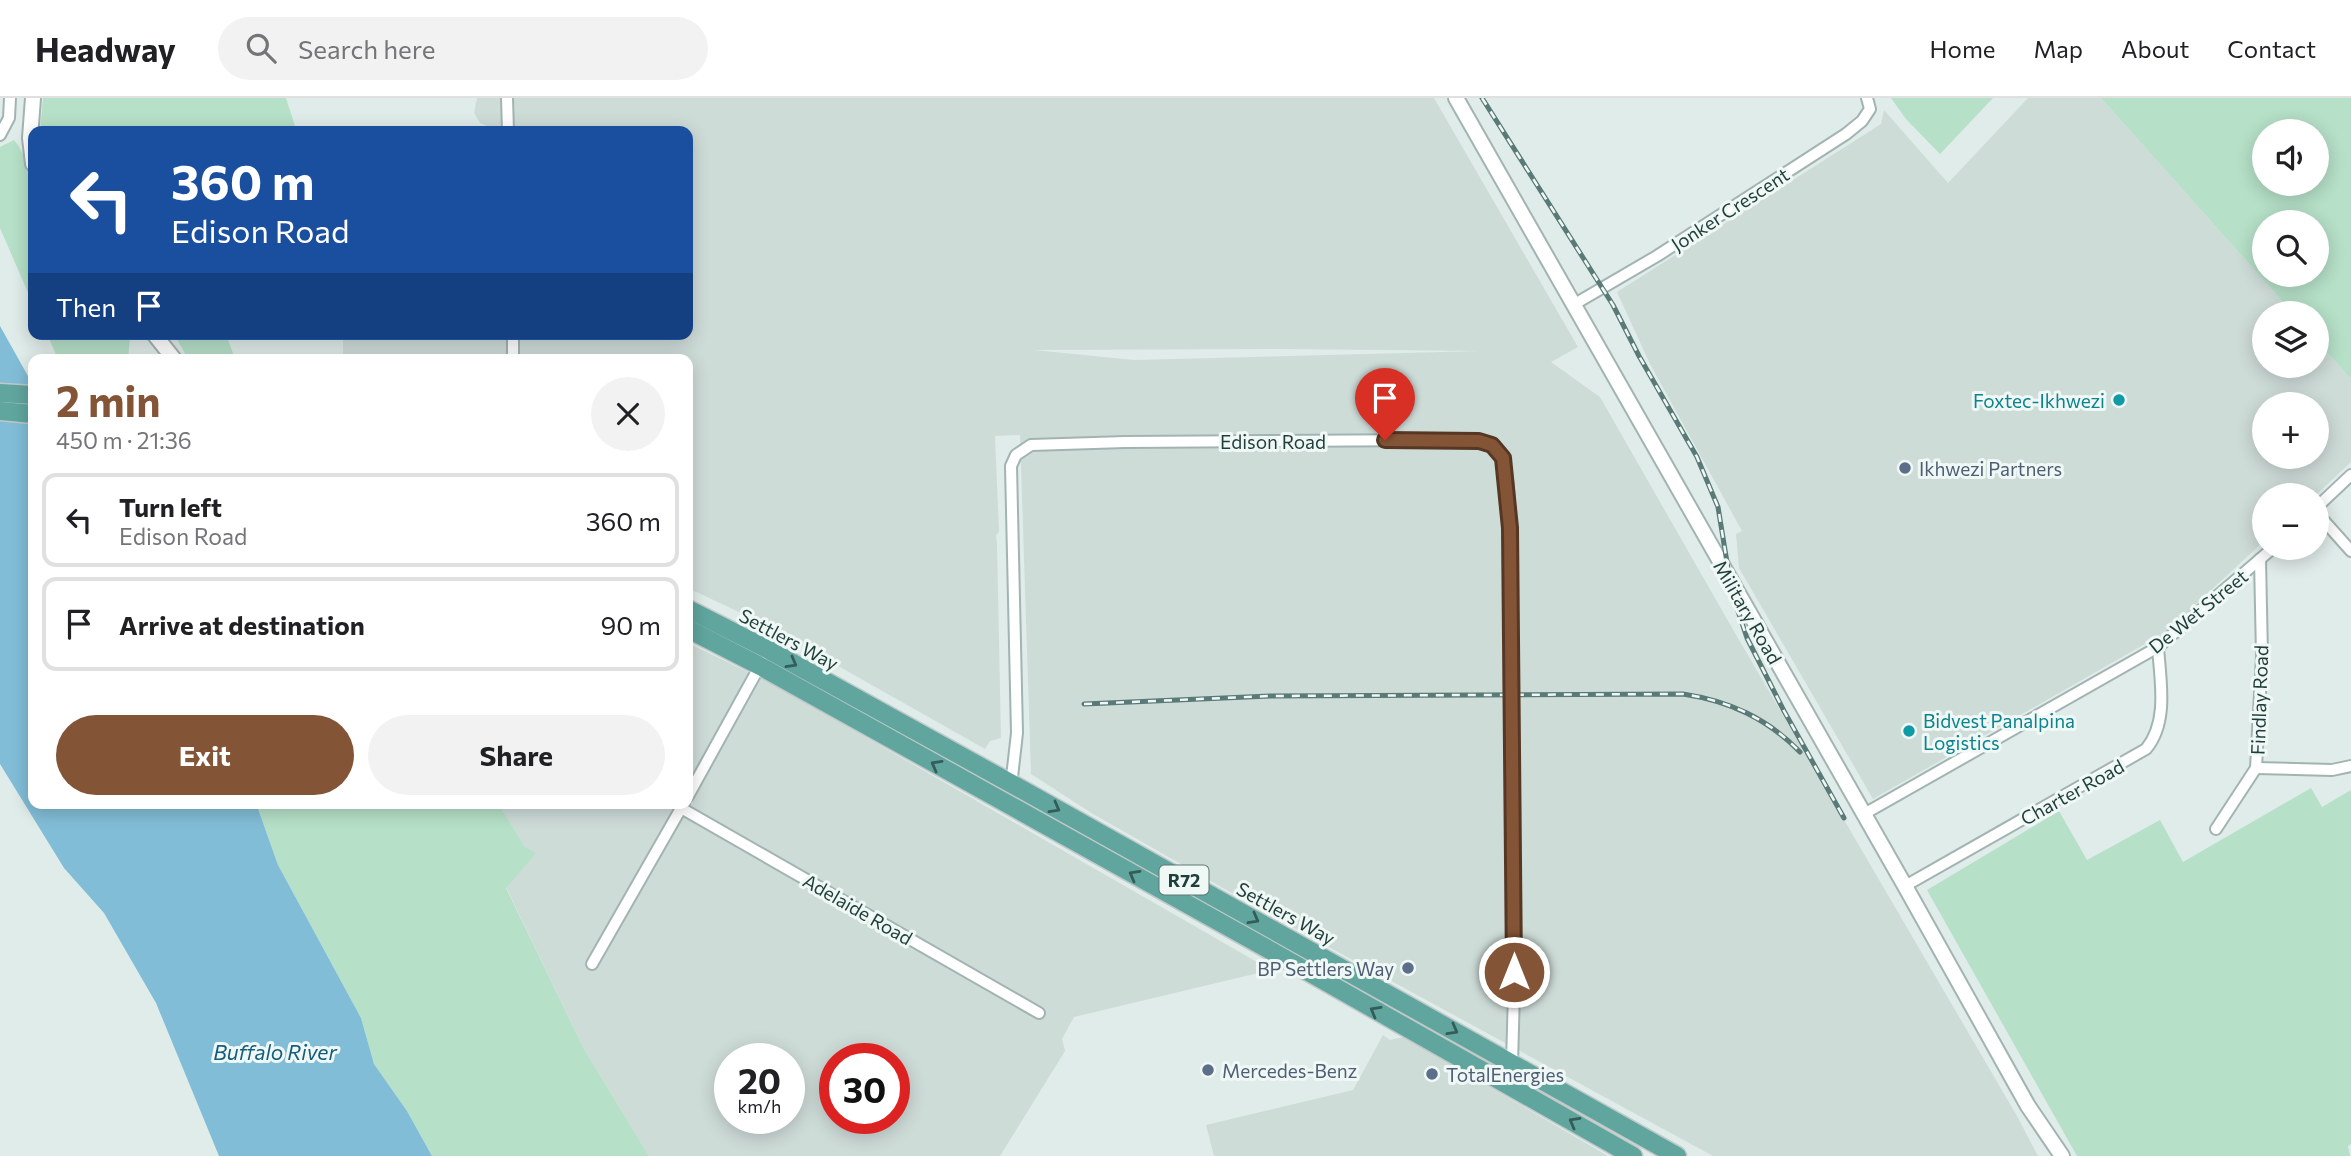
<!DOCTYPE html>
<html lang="en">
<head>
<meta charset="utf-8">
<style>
	:root { --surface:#fff; --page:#f2f2f2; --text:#202124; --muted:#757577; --line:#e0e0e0; --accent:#845436 }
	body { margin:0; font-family:Commissioner,sans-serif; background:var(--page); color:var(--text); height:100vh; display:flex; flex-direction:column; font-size:26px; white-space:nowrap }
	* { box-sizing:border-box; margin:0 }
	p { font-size:23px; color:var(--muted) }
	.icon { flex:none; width:38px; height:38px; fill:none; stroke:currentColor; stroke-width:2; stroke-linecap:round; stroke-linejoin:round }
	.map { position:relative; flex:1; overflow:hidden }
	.sheet { position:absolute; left:28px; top:256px; width:665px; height:455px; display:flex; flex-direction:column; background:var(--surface); border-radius:14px; box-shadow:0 4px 18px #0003 }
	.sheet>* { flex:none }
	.banner { position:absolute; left:28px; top:28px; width:665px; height:214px; border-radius:14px; box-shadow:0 4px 18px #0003; background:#1a4fa0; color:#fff; overflow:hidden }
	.tools { position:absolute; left:2252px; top:21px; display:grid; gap:14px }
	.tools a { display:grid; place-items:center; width:77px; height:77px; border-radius:50%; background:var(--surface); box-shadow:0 4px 18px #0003; font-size:35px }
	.speed { position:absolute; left:714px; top:945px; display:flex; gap:14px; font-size:35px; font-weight:700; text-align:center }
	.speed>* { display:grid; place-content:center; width:91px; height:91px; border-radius:50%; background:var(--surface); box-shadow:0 4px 18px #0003; line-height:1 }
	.speed small { font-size:18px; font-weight:400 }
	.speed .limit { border:10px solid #d22; background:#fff; color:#111 }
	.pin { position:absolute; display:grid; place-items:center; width:60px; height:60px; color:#fff; margin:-72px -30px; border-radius:50% 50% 50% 0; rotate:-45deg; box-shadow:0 0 7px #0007 }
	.pin .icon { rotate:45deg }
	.me { position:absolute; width:77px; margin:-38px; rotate:0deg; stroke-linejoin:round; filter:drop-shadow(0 0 5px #0008) }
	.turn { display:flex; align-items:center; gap:24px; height:147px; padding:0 28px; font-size:32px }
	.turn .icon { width:91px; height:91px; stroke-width:2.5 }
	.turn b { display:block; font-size:49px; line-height:60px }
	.then { display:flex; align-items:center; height:66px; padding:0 28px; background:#0003; gap:14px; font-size:26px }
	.round { display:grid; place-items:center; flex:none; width:74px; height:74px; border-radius:37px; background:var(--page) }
	.summary { display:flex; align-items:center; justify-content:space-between; height:119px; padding:0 28px }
	h1 { font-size:42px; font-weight:700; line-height:52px; color:var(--accent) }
	.action { display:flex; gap:14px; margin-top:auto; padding:14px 28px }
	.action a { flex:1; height:80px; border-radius:42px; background:var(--accent); color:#fff; font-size:28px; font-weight:700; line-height:80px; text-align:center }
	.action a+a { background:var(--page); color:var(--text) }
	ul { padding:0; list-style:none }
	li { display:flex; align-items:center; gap:21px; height:94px; margin:0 14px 10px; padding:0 14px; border:4px solid var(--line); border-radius:14px }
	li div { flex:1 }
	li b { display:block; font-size:26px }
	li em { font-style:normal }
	header { display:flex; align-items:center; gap:42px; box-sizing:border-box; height:98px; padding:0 35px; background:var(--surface); border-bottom:2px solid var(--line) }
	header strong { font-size:33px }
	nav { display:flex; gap:38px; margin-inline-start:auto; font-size:24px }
	.search { width:490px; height:63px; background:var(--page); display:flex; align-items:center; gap:18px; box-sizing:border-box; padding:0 24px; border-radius:38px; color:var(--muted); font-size:26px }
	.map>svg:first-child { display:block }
</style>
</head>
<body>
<header>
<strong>Headway</strong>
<div class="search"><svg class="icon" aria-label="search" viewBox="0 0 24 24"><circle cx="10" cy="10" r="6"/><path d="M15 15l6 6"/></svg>Search here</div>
<nav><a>Home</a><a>Map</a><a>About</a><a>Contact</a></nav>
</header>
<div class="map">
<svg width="2351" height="1058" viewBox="0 0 2351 1058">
	<rect width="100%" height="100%" fill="#e0ece9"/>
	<g fill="#cedcd8" fill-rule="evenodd">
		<path d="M477,0H1434L1578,249L1551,264L1600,299L1735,535L2017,1018L2038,1058H1713L1281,823L1093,716L1031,676L1020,337L995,338L999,434L996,437L997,446L1001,640L990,643L985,651L762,525L688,490V261H343V236H688V33H490V29L480,25L474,15ZM1280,251L1480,253L1134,262L1034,252Z"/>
		<path d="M2028,0H2101L2293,215H2264V268H2317V243L2351,281V364L2316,397H2264V443L2166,534L1873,701L1739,470L1736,436L1742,433L1650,266L1617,194L1881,26L1884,12L1948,85ZM2264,306H2317V359H2264Z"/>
		<path d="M688,545L773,586L1271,872L1074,919L1062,941L1065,953L1000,1058H649L584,951L506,789L525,749L498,705H688ZM730,961H789V1020H730ZM835,961H894V1020H835Z"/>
		<path d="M1383,937L1390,942L1404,939L1608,1058H1214L1206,1027L1353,992Z"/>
	</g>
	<g fill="#b6e0c8" fill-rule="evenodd">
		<path d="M43,0H286L295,28L249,33H40Z"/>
		<path d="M1891,0H1993L1940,56L1906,21Z"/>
		<path d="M2101,0H2351V281L2317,243V215H2293ZM2317,33V86H2264V33ZM2264,124H2317V177H2264Z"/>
		<path d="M14,42C40,70 33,167 33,206L0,130V49Z"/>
		<path d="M47,236H126L130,239L128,261H58Z"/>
		<path d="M174,236H226L235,261H188Z"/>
		<path d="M2311,690L2322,709L2351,692V1046L2348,1048L2350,1058H2077L1927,792L2059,713L2087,762L2160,722L2183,764Z"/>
		<path d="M256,705H498L525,749L536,755L506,790L584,951L649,1058H432L407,1013L374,966L361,920L278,767Z"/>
	</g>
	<path fill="#82bdd7" d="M0,228L33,287V705H256L278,767L361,920L374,966L407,1013L432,1058H219L156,905L104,815L64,770L0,666Z"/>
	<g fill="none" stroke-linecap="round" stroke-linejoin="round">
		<defs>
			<g id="minor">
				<path d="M507,0L508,33"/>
				<path d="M0,37L9,20L10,0"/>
				<path d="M1573,207L1657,158L1846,36L1862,23L1870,11L1867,0"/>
				<path d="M513,261V236"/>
				<path d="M2317,409L2351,377"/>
				<path d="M2317,415L2351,453"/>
				<path d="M2256,670L2332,672L2351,668"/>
				<path d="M1011,688L1017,635L1011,368L1016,357L1031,347L1125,344L1437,342C1452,342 1477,339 1492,346C1510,357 1509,410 1510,430L1514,894L1512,965L1502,984"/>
				<path d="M688,698L762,564"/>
				<path d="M678,705L681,710L1039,915"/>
				<path d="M1864,716L2158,549L2273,450"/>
				<path d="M2216,731L2256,670L2262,558L2260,461"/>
				<path d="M1905,788L2146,651C2169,624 2160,581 2158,549"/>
				<path d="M592,866L684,705"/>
			</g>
			<g id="tertiary">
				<path d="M33,0L30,40L33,66"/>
				<path d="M1456,0L1905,788L2028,1008L2062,1058"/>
				<path d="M154,236L174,261"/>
			</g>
			<g id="primary">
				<path d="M0,295L33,297"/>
				<path d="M0,313L33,316"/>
				<path d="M688,511L769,552L1012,686L1677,1058"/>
				<path d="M688,531L760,568L1275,855L1633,1058"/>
			</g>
		</defs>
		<use href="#minor" stroke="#a2b4b1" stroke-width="14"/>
		<use href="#tertiary" stroke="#a2b4b1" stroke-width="18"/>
		<use href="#primary" stroke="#c0c9c8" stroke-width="21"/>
		<use href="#minor" stroke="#fff" stroke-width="10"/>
		<use href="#tertiary" stroke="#fff" stroke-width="14"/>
		<use href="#primary" stroke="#60a69f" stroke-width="18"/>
		<defs>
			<g id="rail">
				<path d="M1482,0L1613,207L1639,258L1697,359L1718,409L1732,495L1747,540L1784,613L1844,720"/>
				<path d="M1084,606L1270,598L1683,596C1729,603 1767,620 1800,654"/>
			</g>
		</defs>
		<use href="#rail" stroke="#597a76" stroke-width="5"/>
		<use href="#rail" stroke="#f0f8f6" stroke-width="2.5" stroke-dasharray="8" stroke-linecap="butt"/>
	</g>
	<defs><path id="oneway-chevron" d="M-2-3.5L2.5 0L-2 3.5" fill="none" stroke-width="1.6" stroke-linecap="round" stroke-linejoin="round" transform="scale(1.75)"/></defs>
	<g stroke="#325d58">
		<use href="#oneway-chevron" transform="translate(792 565) rotate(29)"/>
		<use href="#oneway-chevron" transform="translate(936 667) rotate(-151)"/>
		<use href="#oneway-chevron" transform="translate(1055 710) rotate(29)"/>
		<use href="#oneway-chevron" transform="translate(1134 777) rotate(-151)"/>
		<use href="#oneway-chevron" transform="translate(1254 821) rotate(29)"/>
		<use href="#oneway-chevron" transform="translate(1375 913) rotate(-150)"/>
		<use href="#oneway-chevron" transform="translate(1453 932) rotate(29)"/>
		<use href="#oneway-chevron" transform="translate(1574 1024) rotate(-151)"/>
	</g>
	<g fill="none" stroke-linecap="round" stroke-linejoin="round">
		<defs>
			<path id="route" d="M1385,342L1479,343L1492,347L1503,360L1510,430L1514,874"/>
		</defs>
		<use href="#route" stroke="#563723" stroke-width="18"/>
		<use href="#route" stroke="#845436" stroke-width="12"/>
	</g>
	<g fill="#0f9aa8" stroke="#f0f8f6" stroke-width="2.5">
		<circle cx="2119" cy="302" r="7"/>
		<circle cx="1909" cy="633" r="7"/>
	</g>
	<g fill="#5c6f8a" stroke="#f0f8f6" stroke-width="2.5">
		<circle cx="1905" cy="370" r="7"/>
		<circle cx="1408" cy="870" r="7"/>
		<circle cx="1208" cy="972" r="7"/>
		<circle cx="1432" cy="976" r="7"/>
	</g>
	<g text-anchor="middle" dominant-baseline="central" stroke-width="6" stroke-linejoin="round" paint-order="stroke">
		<rect fill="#f0f8f6" stroke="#5e7672" stroke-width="2" x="1159.5" y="767.5" width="49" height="29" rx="5"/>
		<g font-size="18" font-weight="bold" fill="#1f3e3a">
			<text x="1184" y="782">R72</text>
		</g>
		<g font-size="19" fill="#1f3e3a" stroke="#f0f8f6">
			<text transform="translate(1730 111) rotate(-33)">Jonker Crescent</text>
			<text x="1273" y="343">Edison Road</text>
			<text transform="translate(2198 513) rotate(-39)">De Wet Street</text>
			<text transform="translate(1748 514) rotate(60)">Military Road</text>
			<text transform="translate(789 541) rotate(28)">Settlers Way</text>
			<text transform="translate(2259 602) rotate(-88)">Findlay Road</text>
			<text transform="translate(2072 694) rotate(-29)">Charter Road</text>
			<text transform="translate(858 811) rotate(30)">Adelaide Road</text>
			<text transform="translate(1286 815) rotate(29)">Settlers Way</text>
		</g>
		<g font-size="19" fill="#0d838f" stroke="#f0f8f6" text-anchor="end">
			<text x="2105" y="302">Foxtec-Ikhwezi</text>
			<text x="1923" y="622" text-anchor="start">Bidvest Panalpina<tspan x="1923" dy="22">Logistics</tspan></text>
		</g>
		<g font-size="19" fill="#4e5e75" stroke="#f0f8f6" text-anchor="start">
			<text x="1919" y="370">Ikhwezi Partners</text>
			<text x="1394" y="870" text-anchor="end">BP Settlers Way</text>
			<text x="1222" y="972">Mercedes-Benz</text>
			<text x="1446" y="976">TotalEnergies</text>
		</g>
		<g font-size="21" font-style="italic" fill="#145d7f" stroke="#f0f8f6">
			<text x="275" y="953">Buffalo River</text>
		</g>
	</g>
</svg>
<div class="tools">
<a><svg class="icon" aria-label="sound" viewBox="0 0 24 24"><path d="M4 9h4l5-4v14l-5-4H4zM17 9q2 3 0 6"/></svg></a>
<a><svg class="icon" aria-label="search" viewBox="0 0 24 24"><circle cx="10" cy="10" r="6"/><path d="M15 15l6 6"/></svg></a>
<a><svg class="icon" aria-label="layers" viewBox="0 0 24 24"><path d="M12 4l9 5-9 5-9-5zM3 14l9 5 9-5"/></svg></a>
<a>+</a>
<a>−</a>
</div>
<div class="speed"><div>20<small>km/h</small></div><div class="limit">30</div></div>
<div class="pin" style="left:1385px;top:342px;background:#d93025"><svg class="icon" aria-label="arrive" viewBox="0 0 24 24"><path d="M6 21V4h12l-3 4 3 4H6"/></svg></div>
<svg class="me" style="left:1514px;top:874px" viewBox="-20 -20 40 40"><circle r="17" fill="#845436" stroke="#fff" stroke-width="3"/><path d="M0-11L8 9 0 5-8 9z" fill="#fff"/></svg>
<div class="banner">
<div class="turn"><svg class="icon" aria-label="left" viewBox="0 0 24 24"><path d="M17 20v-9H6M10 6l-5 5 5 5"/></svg><div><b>360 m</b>Edison Road</div></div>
<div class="then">Then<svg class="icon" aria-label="arrive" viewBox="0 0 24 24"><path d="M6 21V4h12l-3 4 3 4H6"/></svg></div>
</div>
<section class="sheet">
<div class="summary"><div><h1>2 min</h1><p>450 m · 21:36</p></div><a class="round"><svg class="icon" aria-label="close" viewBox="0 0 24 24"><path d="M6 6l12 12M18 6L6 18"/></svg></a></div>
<ul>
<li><svg class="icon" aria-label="left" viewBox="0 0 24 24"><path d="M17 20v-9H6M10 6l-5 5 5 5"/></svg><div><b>Turn left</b><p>Edison Road</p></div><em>360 m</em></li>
<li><svg class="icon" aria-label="arrive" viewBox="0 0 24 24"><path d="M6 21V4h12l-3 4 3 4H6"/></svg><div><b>Arrive at destination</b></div><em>90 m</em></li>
</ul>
<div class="action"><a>Exit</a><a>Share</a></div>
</section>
</div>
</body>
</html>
